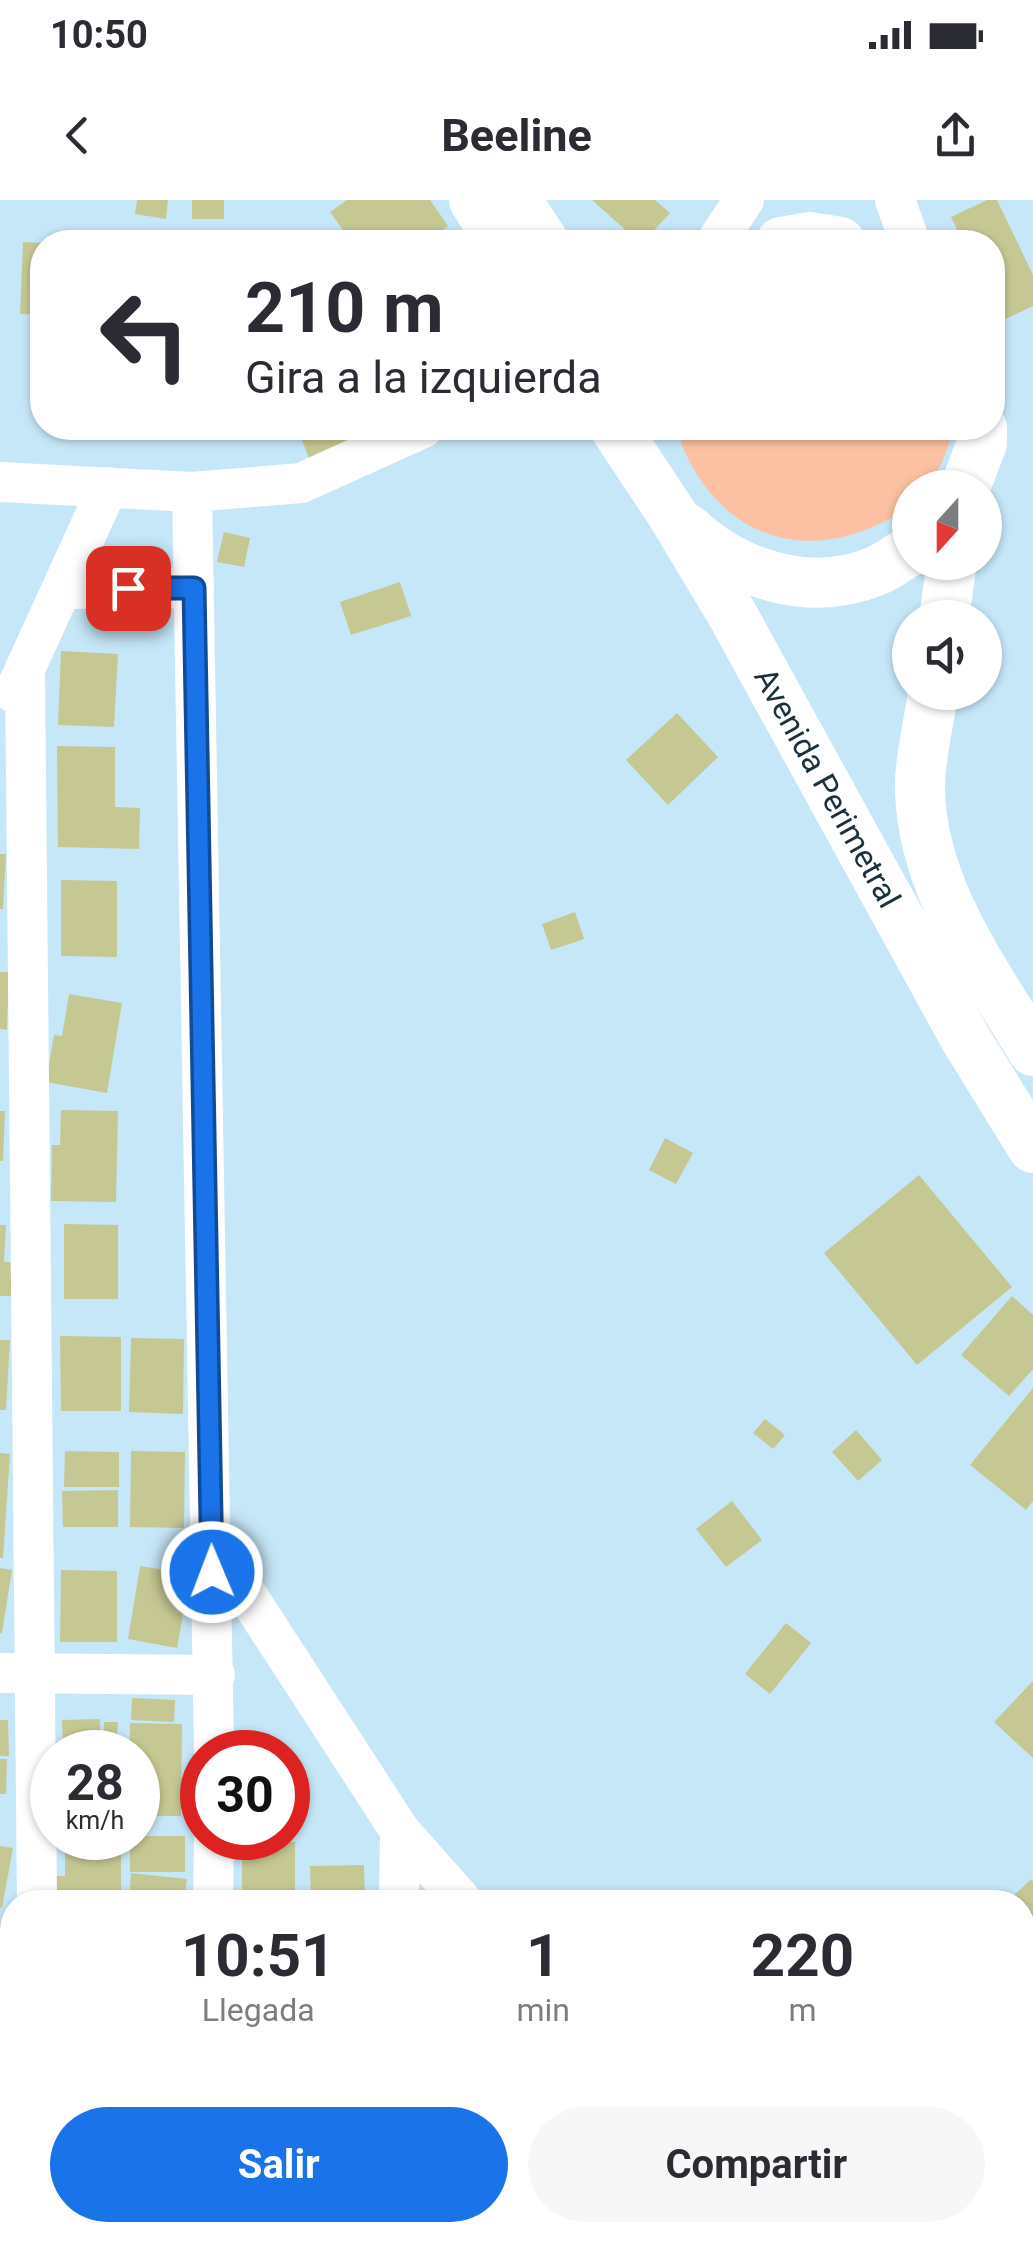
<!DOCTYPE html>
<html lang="es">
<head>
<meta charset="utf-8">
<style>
	:root { --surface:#fff; --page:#f7f7f7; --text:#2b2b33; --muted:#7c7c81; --accent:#1a73e8 }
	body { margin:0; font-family:Roboto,sans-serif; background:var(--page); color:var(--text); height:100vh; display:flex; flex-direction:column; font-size:38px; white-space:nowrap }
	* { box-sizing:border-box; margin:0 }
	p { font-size:32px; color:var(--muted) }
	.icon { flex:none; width:55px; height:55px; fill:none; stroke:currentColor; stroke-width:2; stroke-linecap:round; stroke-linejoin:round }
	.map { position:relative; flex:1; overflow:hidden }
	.details { position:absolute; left:0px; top:1690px; width:1035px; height:352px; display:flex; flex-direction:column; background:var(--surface); border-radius:40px 40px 0 0; box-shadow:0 2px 8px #0004 }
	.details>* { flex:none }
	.hud { position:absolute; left:30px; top:30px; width:975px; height:210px; border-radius:40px; box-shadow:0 2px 8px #0004; background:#fff; color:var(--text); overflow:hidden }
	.needle { width:65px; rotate:201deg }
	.fabs { position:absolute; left:892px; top:270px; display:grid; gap:20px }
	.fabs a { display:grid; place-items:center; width:110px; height:110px; border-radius:50%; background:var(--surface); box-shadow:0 2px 8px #0004; font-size:50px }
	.speed { position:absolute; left:30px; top:1530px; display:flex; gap:20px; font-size:50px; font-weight:700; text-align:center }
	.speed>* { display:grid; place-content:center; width:130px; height:130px; border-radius:50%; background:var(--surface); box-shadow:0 2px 8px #0004; line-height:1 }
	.speed small { font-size:25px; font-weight:400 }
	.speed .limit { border:15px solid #d22; background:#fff; color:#111 }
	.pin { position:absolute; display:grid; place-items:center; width:85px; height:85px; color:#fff; margin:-42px; border-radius:20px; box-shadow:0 5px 15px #0006 }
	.me { position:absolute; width:110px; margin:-55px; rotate:359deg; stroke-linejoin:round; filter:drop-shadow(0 0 8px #0008) }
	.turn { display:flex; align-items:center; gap:35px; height:210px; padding:0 50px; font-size:45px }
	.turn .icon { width:130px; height:130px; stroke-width:2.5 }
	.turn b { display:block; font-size:70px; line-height:85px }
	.eta { display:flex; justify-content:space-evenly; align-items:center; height:170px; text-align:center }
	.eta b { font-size:60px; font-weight:700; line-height:70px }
	.cta { display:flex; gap:20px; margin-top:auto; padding:20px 50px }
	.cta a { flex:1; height:115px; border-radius:60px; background:var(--accent); color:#fff; font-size:40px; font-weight:700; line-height:115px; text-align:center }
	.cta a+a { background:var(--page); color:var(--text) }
	.status { display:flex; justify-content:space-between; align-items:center; height:70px; padding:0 50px; background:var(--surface); direction:ltr }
	.status svg { height:28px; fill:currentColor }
	header { display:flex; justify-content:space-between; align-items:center; height:130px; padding:0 50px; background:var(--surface); font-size:45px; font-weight:700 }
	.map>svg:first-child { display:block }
</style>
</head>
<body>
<div class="status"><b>10:50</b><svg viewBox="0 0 49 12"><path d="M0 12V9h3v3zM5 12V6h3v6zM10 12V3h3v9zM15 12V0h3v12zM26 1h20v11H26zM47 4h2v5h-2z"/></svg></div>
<header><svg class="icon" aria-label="back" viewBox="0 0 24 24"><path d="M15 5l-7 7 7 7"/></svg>Beeline<svg class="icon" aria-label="share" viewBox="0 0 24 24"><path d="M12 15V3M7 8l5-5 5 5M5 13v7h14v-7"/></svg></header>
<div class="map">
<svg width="1033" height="2041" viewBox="0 0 1033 2041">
	<rect width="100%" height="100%" fill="#c6e7f8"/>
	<path fill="#fcc1a2" d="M678,228H953C948,249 941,270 926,287L910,288V306C844,352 763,358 708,290C694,272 681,250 678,228Z"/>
	<g fill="#c6c894">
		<path d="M137,0H168L166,19L135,14Z"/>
		<rect x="192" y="0" width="32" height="19"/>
		<path d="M347,0H430L448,26L433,37L437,42H352L330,12Z"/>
		<path d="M592,0H655L670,13L643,42H639Z"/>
		<path d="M987,0H997L1033,75V106L1001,121L992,104V42H963L951,17Z"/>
		<path d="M23,42L42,43V115L20,114Z"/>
		<path d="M297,228H388L313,268Z"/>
		<path d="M224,332L250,338L244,367L217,362Z"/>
		<path d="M400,382L411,416L351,435L340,402Z"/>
		<path d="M61,451L118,454L114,527L58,525Z"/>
		<path d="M677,513L718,557L668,605L626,560Z"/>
		<path d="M57,546L115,547V607L140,608L139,649L58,647Z"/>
		<path d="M0,654H6L3,709H0Z"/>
		<path d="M61,680L117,681V757L61,756Z"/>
		<path d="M575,712L584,739L551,750L542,724Z"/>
		<path d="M0,772H9L7,830L0,829Z"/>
		<path d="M69,794L122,803L107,893L46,882L54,835L62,836Z"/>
		<path d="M61,910L118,911L116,1002L51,1001L52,945H60Z"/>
		<path d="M0,911H5L3,961H0Z"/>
		<path d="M665,938L693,953L676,984L649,970Z"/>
		<path d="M919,975L1012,1087L917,1165L824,1053Z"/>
		<path d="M64,1024L118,1025V1099H64Z"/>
		<path d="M0,1025H6L4,1062H19L20,1096H0Z"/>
		<path d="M1012,1096L1033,1115V1169L1009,1196L961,1155Z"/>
		<path d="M60,1136L121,1137V1211H61Z"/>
		<path d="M131,1138L184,1139L183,1214L129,1212Z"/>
		<path d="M0,1140H10L6,1210H0Z"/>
		<path d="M1033,1188V1301L1026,1310L970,1265Z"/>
		<path d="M765,1219L785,1235L773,1249L753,1233Z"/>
		<path d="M856,1230L882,1260L858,1281L832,1252Z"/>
		<path d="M65,1251L119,1252V1287H64Z"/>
		<path d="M131,1251L185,1252L184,1328L130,1327Z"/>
		<path d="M0,1253L10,1254L3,1358H0Z"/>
		<path d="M118,1290V1327H63L62,1291Z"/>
		<path d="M732,1301L762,1340L726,1367L696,1329Z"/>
		<path d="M140,1366L190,1374L177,1448L128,1439Z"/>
		<path d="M0,1368L12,1370L2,1433H0Z"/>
		<path d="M61,1370L117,1371V1442H60Z"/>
		<path d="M786,1423L811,1443L770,1494L745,1474Z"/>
		<path d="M1033,1481V1558L994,1522Z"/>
		<path d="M132,1498L175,1500L174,1522L131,1520Z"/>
		<path d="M100,1519L101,1552H63L62,1520Z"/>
		<path d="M0,1520H8L9,1556H0Z"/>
		<path d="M104,1522H118L116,1552H103Z"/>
		<path d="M130,1523L182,1524L181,1616H138V1552H130Z"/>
		<path d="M288,1552H290L296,1620L288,1621Z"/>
		<path d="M0,1559H7L6,1594H0Z"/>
		<path d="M138,1636H185V1672H130V1638Z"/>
		<path d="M65,1638H121V1702L54,1700V1676H65Z"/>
		<rect x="242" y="1642" width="53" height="60"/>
		<path d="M0,1646L13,1648L2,1708H0Z"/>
		<path d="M364,1665L365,1702H311L310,1666Z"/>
		<path d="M131,1673L187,1679L184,1702H129Z"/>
		<path d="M1031,1679L1033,1682V1745L1022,1735V1702H1007Z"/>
		<path d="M0,1758H8L7,1830H0Z"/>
		<path d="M0,1871L12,1872L9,1904H12V1946H0Z"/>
		<path d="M0,1967L12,1969V2004L7,2041H0Z"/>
		<rect x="248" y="2030" width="52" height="11"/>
		<rect x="313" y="2030" width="53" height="11"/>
		<rect x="422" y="2030" width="59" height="11"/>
	</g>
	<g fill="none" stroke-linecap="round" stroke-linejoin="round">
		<g stroke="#fff" stroke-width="40">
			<path d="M895,0L910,42"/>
			<path d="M716,42L744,0"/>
			<path d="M0,282L192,292L301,283L423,228"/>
			<path d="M192,292L214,1552"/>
			<path d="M62,389L194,388"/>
			<path d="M25,471L37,1702"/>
			<path d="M14,493L108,287"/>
			<path d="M210,1338L400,1631L463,1702"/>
			<path d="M0,1473L215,1475"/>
			<path d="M213,1702L214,1638"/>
			<path d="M399,1702L400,1631"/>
			<path d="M40,2030V2041"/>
			<path d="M399,2041V2030"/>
		</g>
		<g stroke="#fff" stroke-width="50">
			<path d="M474,0L500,42"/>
			<path d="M516,0L544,42"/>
			<path d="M781,42L809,37L840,42"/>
			<path id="s1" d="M615,228L672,314L732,414L965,838L1033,948"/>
			<path d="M965,288L982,243V228"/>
			<path d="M688,329C737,375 811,398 876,371C888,366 899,357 910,351"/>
			<path d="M944,418L952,362"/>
			<path d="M933,492C929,524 919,560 920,592C923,689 985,771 1033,851"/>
		</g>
	</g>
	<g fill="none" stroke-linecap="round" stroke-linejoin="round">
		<defs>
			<path id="route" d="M128,388H194L212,1372"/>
		</defs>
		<use href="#route" stroke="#114b97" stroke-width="25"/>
		<use href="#route" stroke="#1a73e8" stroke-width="18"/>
	</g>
	<g text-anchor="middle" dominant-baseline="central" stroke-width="9" stroke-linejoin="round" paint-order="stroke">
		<g font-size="32" fill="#1a313c" stroke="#fff">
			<text stroke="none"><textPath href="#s1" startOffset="418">Avenida Perimetral</textPath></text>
		</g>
	</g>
</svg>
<div class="fabs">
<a><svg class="needle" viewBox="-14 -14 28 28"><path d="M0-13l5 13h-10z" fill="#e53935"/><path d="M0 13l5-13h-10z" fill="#7c7c81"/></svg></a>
<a><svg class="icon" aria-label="sound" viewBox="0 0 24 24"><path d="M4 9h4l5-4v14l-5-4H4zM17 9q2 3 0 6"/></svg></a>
</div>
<div class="speed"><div>28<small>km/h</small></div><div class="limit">30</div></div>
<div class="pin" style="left:128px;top:388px;background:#d93025"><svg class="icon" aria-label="arrive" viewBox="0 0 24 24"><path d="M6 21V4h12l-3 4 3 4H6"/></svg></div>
<svg class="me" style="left:212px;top:1372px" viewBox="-20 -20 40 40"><circle r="17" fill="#1a73e8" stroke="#fff" stroke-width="3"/><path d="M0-11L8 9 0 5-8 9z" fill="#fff"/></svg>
<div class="hud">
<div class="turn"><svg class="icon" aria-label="left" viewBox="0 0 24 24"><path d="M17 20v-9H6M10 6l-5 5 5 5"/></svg><div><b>210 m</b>Gira a la izquierda</div></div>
</div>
<section class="details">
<div class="eta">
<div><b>10:51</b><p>Llegada</p></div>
<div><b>1</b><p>min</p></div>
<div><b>220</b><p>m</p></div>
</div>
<div class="cta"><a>Salir</a><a>Compartir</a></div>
</section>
</div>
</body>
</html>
